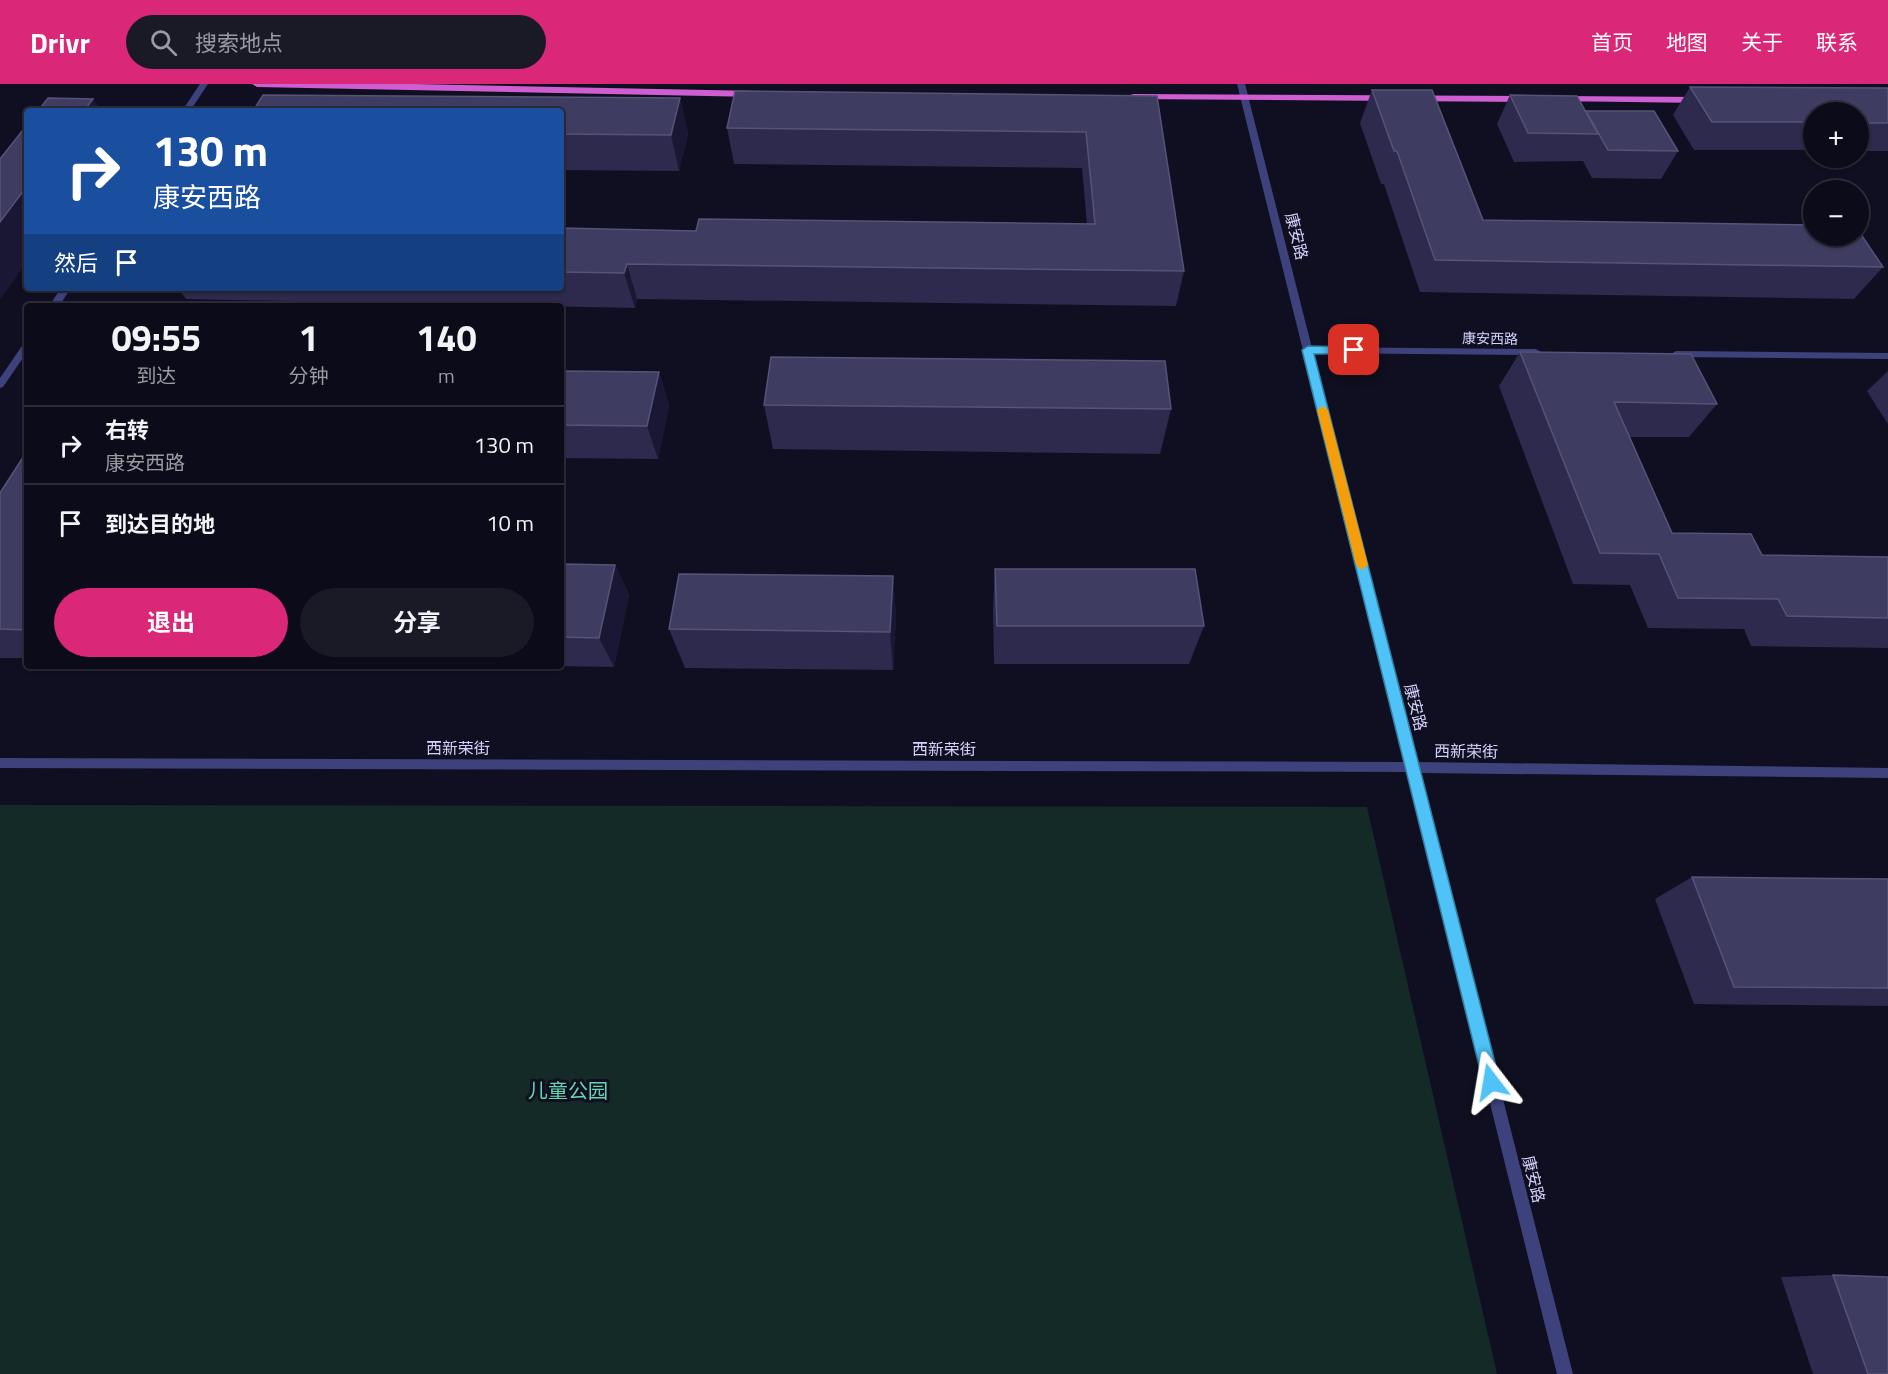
<!DOCTYPE html>
<html lang="zh">
<head>
<meta charset="utf-8">
<style>
	:root { --surface:#0c0b19; --page:#1a1926; --text:#f1f3f6; --muted:#9a9ba2; --line:#2c2b38; --accent:#db2777 }
	body { margin:0; font-family:"Titillium Web","Noto Sans SC",sans-serif; background:var(--page); color:var(--text); height:100vh; display:flex; flex-direction:column; font-size:22px; white-space:nowrap }
	* { box-sizing:border-box; margin:0 }
	p { font-size:20px; color:var(--muted) }
	.icon { flex:none; width:33px; height:33px; fill:none; stroke:currentColor; stroke-width:2; stroke-linecap:round; stroke-linejoin:round }
	.map { position:relative; flex:1; overflow:hidden }
	.drawer { position:absolute; left:24px; top:219px; width:540px; height:366px; display:flex; flex-direction:column; background:var(--surface); border-radius:6px; box-shadow:0 2px 4px #0004,0 0 0 2px var(--line) }
	.drawer>* { flex:none }
	.banner { position:absolute; left:24px; top:24px; width:540px; height:183px; border-radius:6px; box-shadow:0 2px 4px #0004,0 0 0 2px var(--line); background:#1a4fa0; color:#fff; overflow:hidden }
	.fabs { position:absolute; left:1803px; top:18px; display:grid; gap:12px }
	.fabs a { display:grid; place-items:center; width:66px; height:66px; border-radius:50%; background:var(--surface); box-shadow:0 2px 4px #0004,0 0 0 2px var(--line); font-size:30px }
	.pin { position:absolute; display:grid; place-items:center; width:51px; height:51px; color:#fff; margin:-26px; border-radius:12px; box-shadow:0 3px 9px #0006 }
	.me { position:absolute; width:66px; margin:-33px; rotate:346deg; stroke-linejoin:round; filter:drop-shadow(0 0 4px #0008) }
	.turn { display:flex; align-items:center; gap:21px; height:126px; padding:0 30px; font-size:27px }
	.turn .icon { width:78px; height:78px; stroke-width:2.5 }
	.turn b { display:block; font-size:42px; line-height:51px }
	.then { display:flex; align-items:center; height:57px; padding:0 30px; background:#0003; gap:12px; font-size:22px }
	.eta { display:flex; justify-content:space-evenly; align-items:center; height:102px; text-align:center }
	.eta b { font-size:36px; font-weight:700; line-height:42px }
	.cta { display:flex; gap:12px; margin-top:auto; padding:12px 30px }
	.cta a { flex:1; height:69px; border-radius:36px; background:var(--accent); color:#fff; font-size:24px; font-weight:700; line-height:69px; text-align:center }
	.cta a+a { background:var(--page); color:var(--text) }
	ul { padding:0; list-style:none }
	li { display:flex; align-items:center; gap:18px; height:78px; padding:0 30px; border-top:2px solid var(--line) }
	li div { flex:1 }
	li b { display:block; font-size:22px }
	li em { font-style:normal }
	header { display:flex; align-items:center; gap:36px; box-sizing:border-box; height:84px; padding:0 30px; background:var(--accent); color:#fff }
	header strong { font-size:28px }
	nav { display:flex; gap:33px; margin-inline-start:auto; font-size:21px }
	.search { width:420px; height:54px; background:var(--page); display:flex; align-items:center; gap:15px; box-sizing:border-box; padding:0 21px; border-radius:33px; color:var(--muted); font-size:22px }
	.map>svg:first-child { display:block }
</style>
</head>
<body>
<header>
<strong>Drivr</strong>
<div class="search"><svg class="icon" aria-label="search" viewBox="0 0 24 24"><circle cx="10" cy="10" r="6"/><path d="M15 15l6 6"/></svg>搜索地点</div>
<nav><a>首页</a><a>地图</a><a>关于</a><a>联系</a></nav>
</header>
<div class="map">
<svg width="1888" height="1290" viewBox="0 0 1888 1290">
	<rect width="100%" height="100%" fill="#100f21"/>
	<path fill="#132a27" d="M0,721L1367,723L1497,1290H0Z"/>
	<g fill="none" stroke-linecap="round" stroke-linejoin="round">
		<g fill="#3e427c" fill-rule="evenodd">
			<path d="M1308,263L1536,265L1541,268L1536,271L1308,269L1303,266Z"/>
			<path d="M1676,267L1888,269V275L1676,273L1671,270Z"/>
		</g>
		<g fill="#3e427c" fill-rule="evenodd">
			<path d="M200,0H208L190,27H182Z"/>
			<path d="M1237,0H1245L1417,678L1888,684V694L1420,689L1573,1290H1557L1408,688L0,684V674L1405,678Z"/>
			<path d="M61,204H71L59,222H49Z"/>
			<path d="M27,258V268L3,303L0,304V294L24,259Z"/>
		</g>
		<g fill="#cf5ed2" fill-rule="evenodd">
			<path d="M252,0H415L757,7L762,10L757,13L257,3Z"/>
			<path d="M1134,10L1531,12L1536,15L1531,18L1130,15V11Z"/>
			<path d="M1557,12L1702,13L1707,16L1702,19L1553,17V13Z"/>
		</g>
	</g>
	<g fill="#2d2a4d">
		<path d="M1690,3L1888,4V67H1858V28H1814V66H1694L1673,31Z"/>
		<path d="M1372,6L1483,136L1883,183L1854,215L1420,208L1384,100H1381L1360,39Z"/>
		<path d="M1510,11L1586,27L1678,67L1661,95L1592,94L1583,77L1514,78L1497,40Z"/>
		<path d="M1157,12L1184,187L1176,222L637,215L635,224L186,215L178,204H561V144L696,147L1087,140L1082,84L734,80L727,44Z"/>
		<path d="M680,14L688,50L679,87L561,86V27Z"/>
		<path d="M1520,268L1717,320L1689,353H1629L1672,449L1762,471L1888,473V564L1751,562L1744,545L1648,544L1630,501L1573,500L1499,302Z"/>
		<path d="M561,287L659,288L669,322L658,375L561,374Z"/>
		<path d="M1888,287V340L1867,307Z"/>
		<path d="M764,321L1171,325L1160,370L773,365Z"/>
		<path d="M27,367V574H0V409Z"/>
		<path d="M561,480L615,481L629,511L614,583L555,582H561Z"/>
		<path d="M995,485L1204,542L1189,580H994L993,525Z"/>
		<path d="M893,492L896,532L893,586L685,584L669,545Z"/>
		<path d="M1692,793L1888,795V922L1694,920L1655,815Z"/>
		<path d="M1833,1191L1888,1290H1813L1781,1193Z"/>
	</g>
	<g fill="#1a1734">
		<path d="M680,14L688,50L679,87L671,51Z"/>
		<path d="M93,15L102,27H84Z"/>
		<path d="M27,102V178L0,216V138Z"/>
		<path d="M627,180L637,215L635,224L624,189Z"/>
		<path d="M659,288L669,322L658,375L647,342Z"/>
		<path d="M615,481L629,511L614,583L599,554Z"/>
		<path d="M893,492L896,532L893,586L890,548Z"/>
	</g>
	<g fill="#3e3c60" stroke="#565378" stroke-width="1.5">
		<path d="M1690,3L1888,4V39H1858V28H1814V38H1712Z"/>
		<path d="M1372,6H1432L1483,136L1814,141V152H1858V146L1883,183L1435,176L1397,67H1394Z"/>
		<path d="M735,7L1157,12L1184,187L627,180L624,189L561,188V144L696,147L699,135L1095,140L1086,48L727,44Z"/>
		<path d="M263,11L680,14L671,51L561,50V27H253Z"/>
		<path d="M1510,11L1577,12L1598,50L1528,49Z"/>
		<path d="M48,14L93,15L84,27H38Z"/>
		<path d="M1586,27H1654L1678,67L1608,66Z"/>
		<path d="M27,41V102L0,138V75Z"/>
		<path d="M1520,268L1691,270L1717,320L1614,318L1672,449L1751,450L1762,471L1888,473V534L1787,532L1778,515L1678,514L1659,470L1600,469Z"/>
		<path d="M771,273L1165,277L1171,325L764,321Z"/>
		<path d="M561,287L659,288L647,342L561,341Z"/>
		<path d="M27,367V546L0,545V409Z"/>
		<path d="M561,480L615,481L599,554L561,553Z"/>
		<path d="M995,485H1195L1204,542H997Z"/>
		<path d="M679,490L893,492L890,548L669,545Z"/>
		<path d="M1692,793L1888,795V904L1734,903Z"/>
		<path d="M1833,1191L1888,1193V1290H1868Z"/>
	</g>
	<path fill="#4fc3f7" stroke="#337fa1" stroke-width="1.5" d="M1308,262L1354,263L1359,266L1354,270H1314L1500,998L1497,1004L1491,1006L1486,1004L1483,998L1302,266Z"/>
	<path fill="#f59e0b" d="M1323,322L1328,326L1368,481L1362,486L1356,481L1317,326Z"/>
	<g text-anchor="middle" dominant-baseline="central" stroke-width="6" stroke-linejoin="round" paint-order="stroke">
		<g font-size="14" fill="#d3d2fb" stroke="#100f21">
			<text transform="translate(1490 254) rotate(1)">康安西路</text>
		</g>
		<g font-size="16" fill="#d3d2fb" stroke="#100f21">
			<text transform="translate(1297 152) rotate(76)">康安路</text>
			<text transform="translate(1416 623) rotate(76)">康安路</text>
			<text x="458" y="664">西新荣街</text>
			<text x="944" y="665">西新荣街</text>
			<text transform="translate(1466 667) rotate(1)">西新荣街</text>
			<text transform="translate(1534 1095) rotate(76)">康安路</text>
		</g>
		<g font-size="20" fill="#65d5ad" stroke="#100f21">
			<text x="568" y="1006">儿童公园</text>
		</g>
	</g>
</svg>
<div class="fabs">
<a>+</a>
<a>−</a>
</div>
<div class="pin" style="left:1354px;top:266px;background:#d93025"><svg class="icon" aria-label="arrive" viewBox="0 0 24 24"><path d="M6 21V4h12l-3 4 3 4H6"/></svg></div>
<svg class="me" style="left:1491px;top:998px" viewBox="-20 -20 40 40"><path d="M0-17L14 15 0 8-14 15z" fill="#4fc3f7" stroke="#fff" stroke-width="4"/></svg>
<div class="banner">
<div class="turn"><svg class="icon" aria-label="right" viewBox="0 0 24 24"><path d="M7 20v-9h11M14 6l5 5-5 5"/></svg><div><b>130 m</b>康安西路</div></div>
<div class="then">然后<svg class="icon" aria-label="arrive" viewBox="0 0 24 24"><path d="M6 21V4h12l-3 4 3 4H6"/></svg></div>
</div>
<section class="drawer">
<div class="eta">
<div><b>09:55</b><p>到达</p></div>
<div><b>1</b><p>分钟</p></div>
<div><b>140</b><p>m</p></div>
</div>
<ul>
<li><svg class="icon" aria-label="right" viewBox="0 0 24 24"><path d="M7 20v-9h11M14 6l5 5-5 5"/></svg><div><b>右转</b><p>康安西路</p></div><em>130 m</em></li>
<li><svg class="icon" aria-label="arrive" viewBox="0 0 24 24"><path d="M6 21V4h12l-3 4 3 4H6"/></svg><div><b>到达目的地</b></div><em>10 m</em></li>
</ul>
<div class="cta"><a>退出</a><a>分享</a></div>
</section>
</div>
</body>
</html>
